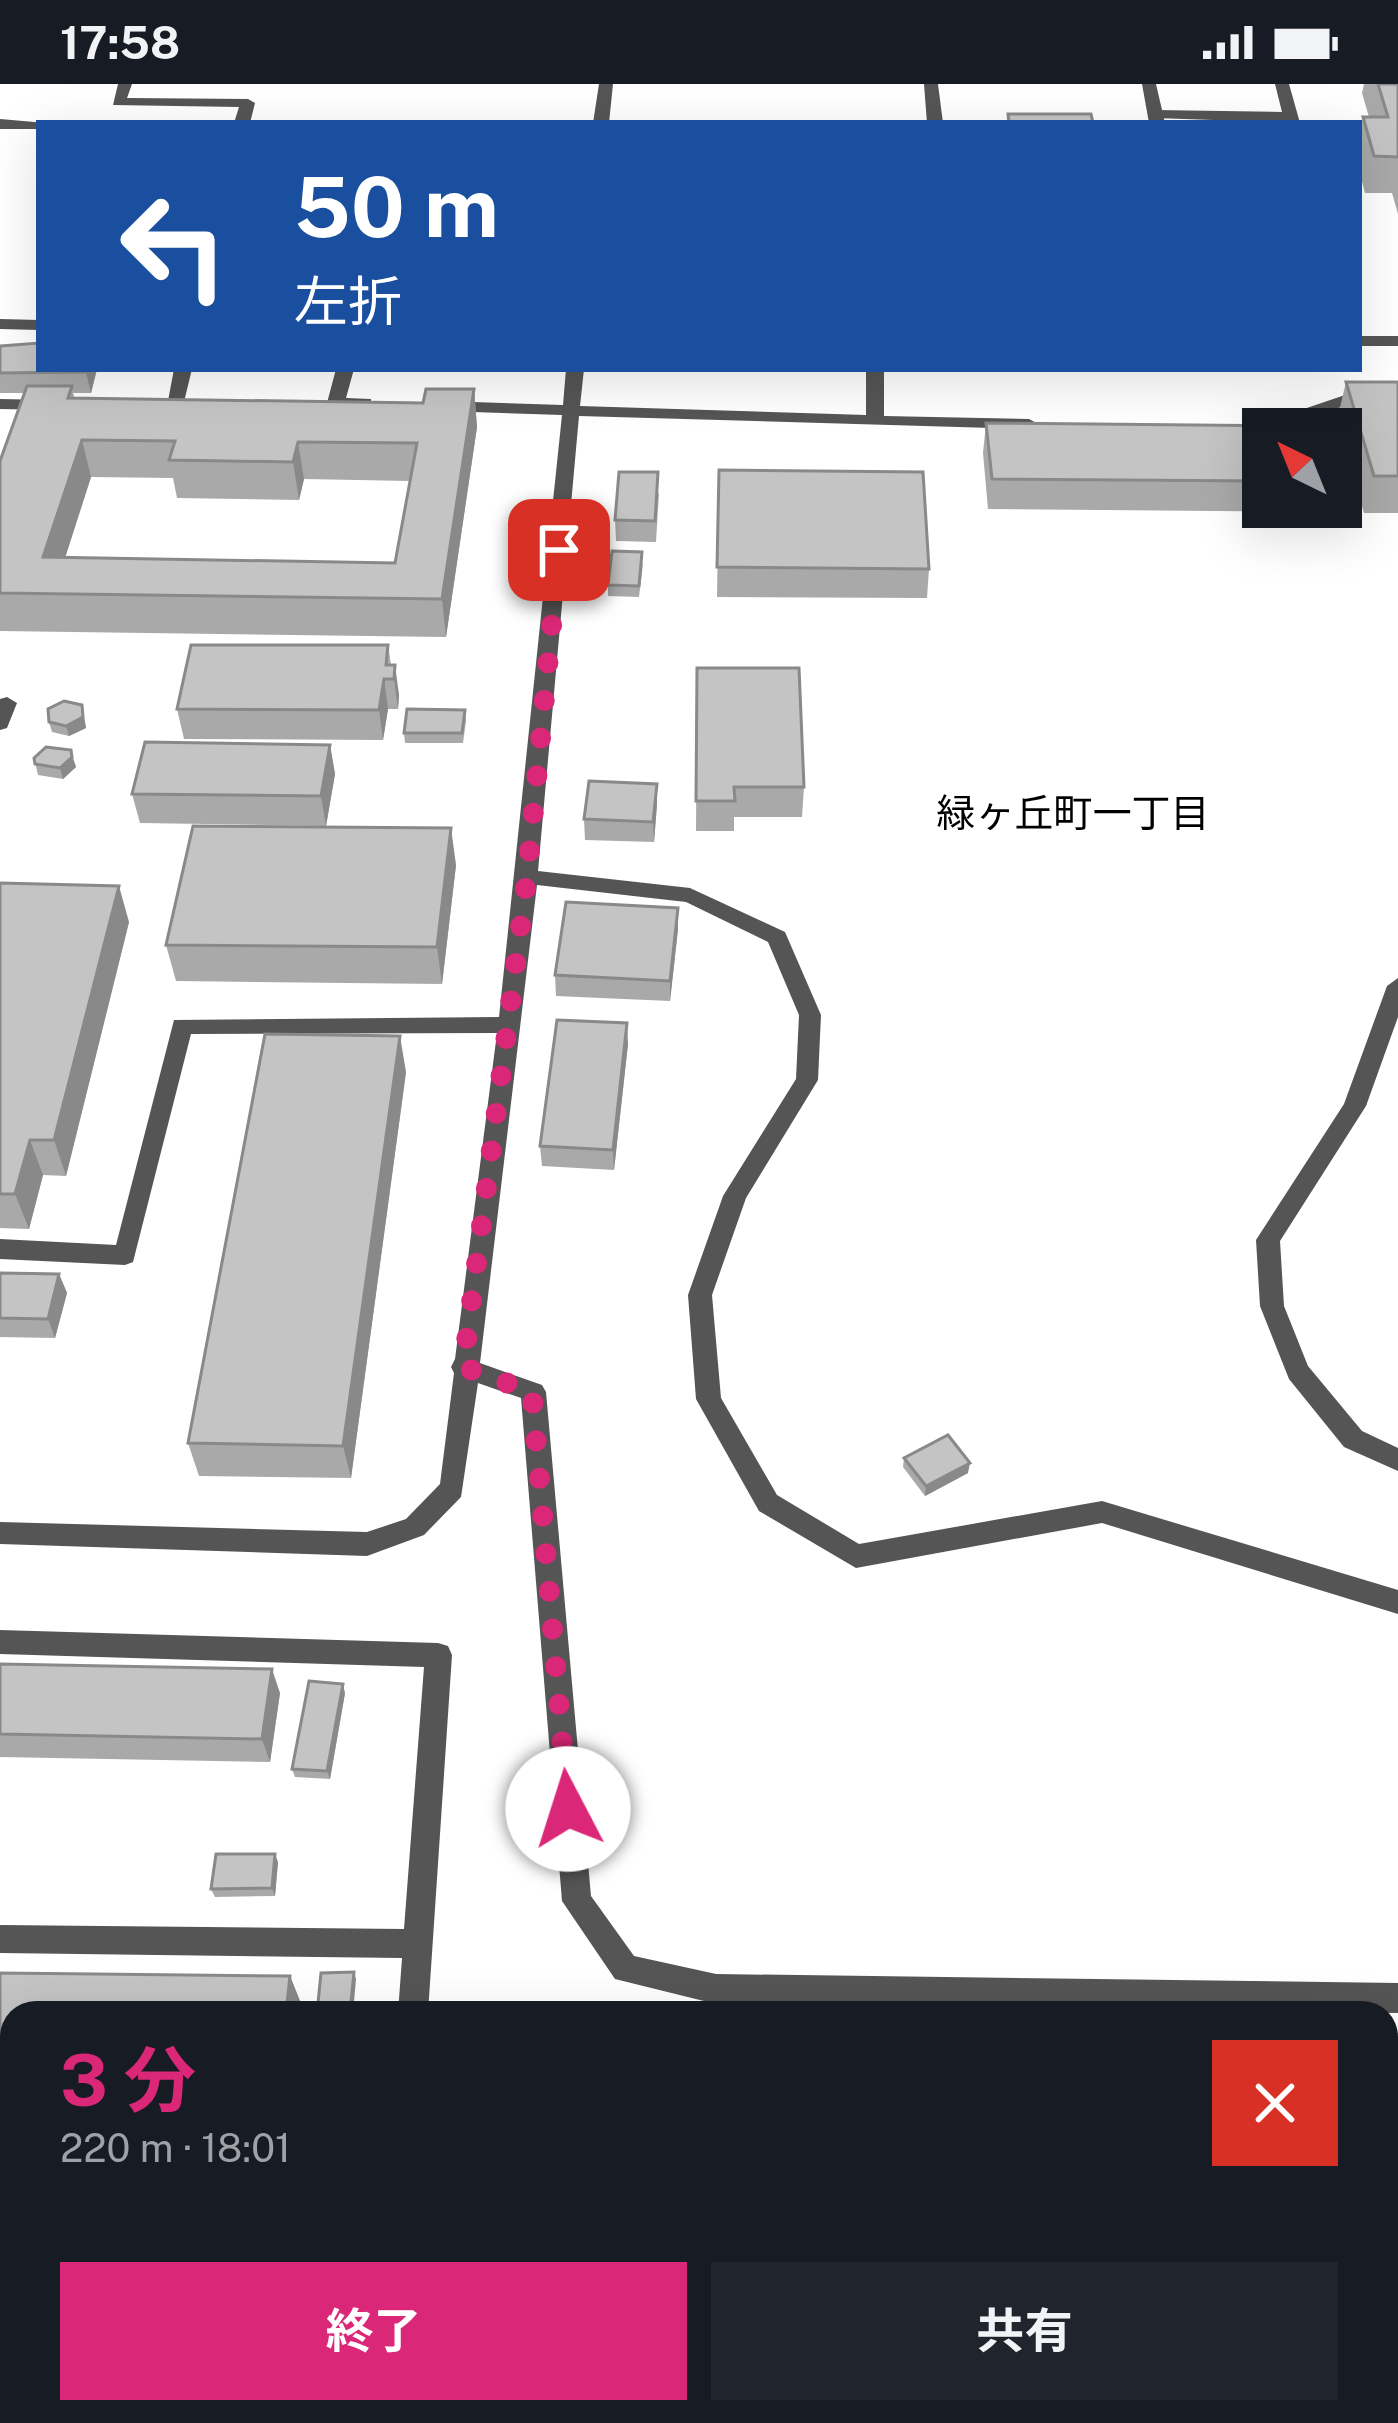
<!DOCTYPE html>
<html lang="ja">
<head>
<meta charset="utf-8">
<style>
	:root { --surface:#171b24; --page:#20242c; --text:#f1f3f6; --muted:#9ea1a6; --accent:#db2777 }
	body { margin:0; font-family:"Public Sans","Noto Sans JP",sans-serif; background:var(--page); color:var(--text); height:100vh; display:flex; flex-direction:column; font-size:45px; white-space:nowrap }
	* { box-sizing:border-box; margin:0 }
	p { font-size:39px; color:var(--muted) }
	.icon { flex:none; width:66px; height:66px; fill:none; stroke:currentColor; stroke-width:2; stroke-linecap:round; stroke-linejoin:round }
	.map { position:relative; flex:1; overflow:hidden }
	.sheet { position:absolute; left:0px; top:1917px; width:1398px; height:423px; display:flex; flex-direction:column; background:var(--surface); border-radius:36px 36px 0 0; box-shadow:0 12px 48px #0002 }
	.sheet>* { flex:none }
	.hud { position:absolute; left:36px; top:36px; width:1326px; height:252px; border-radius:0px; box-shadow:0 12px 48px #0002; background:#1a4fa0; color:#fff; overflow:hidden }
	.needle { width:78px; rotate:317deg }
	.buttons { position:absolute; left:1242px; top:324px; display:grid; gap:24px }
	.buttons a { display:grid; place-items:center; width:120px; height:120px; border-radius:0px; background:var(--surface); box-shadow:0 12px 48px #0002; font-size:60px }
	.pin { position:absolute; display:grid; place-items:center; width:102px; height:102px; color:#fff; margin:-51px; border-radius:24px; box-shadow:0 6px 18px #0006 }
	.me { position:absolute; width:132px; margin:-66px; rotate:355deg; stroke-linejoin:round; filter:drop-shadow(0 0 9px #0008) }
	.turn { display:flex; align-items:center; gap:42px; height:252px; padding:0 60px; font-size:54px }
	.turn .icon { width:156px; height:156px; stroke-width:2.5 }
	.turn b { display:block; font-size:84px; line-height:102px }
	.round { display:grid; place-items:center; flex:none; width:126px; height:126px; border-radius:0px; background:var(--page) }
	.overview { display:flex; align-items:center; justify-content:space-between; height:204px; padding:0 60px }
	h1 { font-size:72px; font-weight:700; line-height:90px; color:var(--accent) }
	.button { display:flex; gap:24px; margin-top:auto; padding:24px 60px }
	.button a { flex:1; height:138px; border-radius:0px; background:var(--accent); color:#fff; font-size:48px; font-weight:700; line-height:138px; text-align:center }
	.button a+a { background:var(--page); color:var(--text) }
	.status { display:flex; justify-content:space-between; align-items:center; height:84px; padding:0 60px; background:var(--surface); direction:ltr }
	.status svg { height:33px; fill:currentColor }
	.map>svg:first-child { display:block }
</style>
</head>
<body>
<div class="status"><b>17:58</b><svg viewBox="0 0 49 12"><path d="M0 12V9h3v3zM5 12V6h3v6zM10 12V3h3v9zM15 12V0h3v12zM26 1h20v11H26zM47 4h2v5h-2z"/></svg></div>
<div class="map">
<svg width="1398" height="2339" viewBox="0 0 1398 2339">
	<rect width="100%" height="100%" fill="#fff"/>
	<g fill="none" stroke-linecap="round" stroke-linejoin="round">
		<g fill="#555" fill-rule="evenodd">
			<path d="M118,0H132L127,14L248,15L255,19L250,39H234L239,23L113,21Z"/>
			<path d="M599,0H613L609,39H593Z"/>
			<path d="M924,0H938L943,39H927Z"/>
			<path d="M1275,0H1289L1300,39L1155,34L1148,30L1155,26L1282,28Z"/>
			<path d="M0,35L46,39H39V45H0Z"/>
			<path d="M0,235L39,236V246L0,245Z"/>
			<path d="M174,285H192L182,326H146V318L168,317Z"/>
			<path d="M336,285H354L346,314L371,315V323H330L327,319Z"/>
			<path d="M566,285H584L580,322L866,331V285H884V332L1029,335L1038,340L1029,345L579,332L538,787L690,804L785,848L821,931L818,996L746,1114L712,1211L721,1314L777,1411L859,1460L1102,1417L1398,1506V1530L1102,1439L856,1484L759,1427L696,1315L688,1211L723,1112L796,995L799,931L768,858L686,818L537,801L480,1279L542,1301L546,1308L591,1812L634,1872L716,1890L1398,1899V1929L716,1920L615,1895L562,1817L521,1314L478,1299L461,1413L424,1451L367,1472L0,1460V1438L367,1448L406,1435L440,1400L454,1289L451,1283L455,1275L497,949L191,950L133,1178L125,1181L0,1175V1155L116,1161L174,936L499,933L562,331L442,327L433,322L442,317L563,321Z"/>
			<path d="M1345,311H1398V321H1347L1278,345H1263V350C1253,352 1236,353 1229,345L1238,340L1257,341Z"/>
			<path d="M0,315L52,316L61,321L52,326L0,325Z"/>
			<path d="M7,613L17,619L7,644L0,646V615Z"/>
			<path d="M1398,894V933L1366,1022L1280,1157L1284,1222L1308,1282L1362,1347L1398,1364V1387L1344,1363L1289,1295L1260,1222L1256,1156L1344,1020L1387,902Z"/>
		</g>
		<g fill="#555" fill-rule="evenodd">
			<path d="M1142,0H1156L1165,39H1149Z"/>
			<rect x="1359" y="252" width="39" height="10"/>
			<path d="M0,1546L438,1559L448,1562L452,1571L428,1929H398L402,1874L0,1869V1841L404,1845L424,1583L0,1570Z"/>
			<rect x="1386" y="2155" width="12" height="32"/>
			<rect x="0" y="2203" width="12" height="32"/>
			<path d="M369,2328H403L402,2339H368Z"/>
		</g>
	</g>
	<g fill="#a9a9a9" fill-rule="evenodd">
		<path d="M1364,0H1398V130L1392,109H1365L1359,86V50L1363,33H1369L1362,9Z"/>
		<path d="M0,262L97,285L91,309H73L75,315L423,319L474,305L477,343L446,553L0,547V377L24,309H0ZM91,393L173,394L177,414L299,416L304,395L410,397L395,479L65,474Z"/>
		<path d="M1346,298H1398V429H1364L1337,336Z"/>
		<path d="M986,339L1263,345V423H1317L1315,428L988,425L983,369Z"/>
		<path d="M719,386L929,485L927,514L717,513Z"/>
		<path d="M659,409L656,458L616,457L615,436Z"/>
		<path d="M643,479L639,513L608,512V501Z"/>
		<path d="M388,561L391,581L399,611L398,625H388L383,656L184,655L177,625Z"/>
		<path d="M697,584L804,703L802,733H734V747H696Z"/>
		<path d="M82,621L86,644L69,652L52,648L49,638Z"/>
		<path d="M465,626L466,637L463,659H405L404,649Z"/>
		<path d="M330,661L335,690L326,742L140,739L132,710Z"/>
		<path d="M71,666L76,683L63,695L38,691L34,674Z"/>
		<path d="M657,720L654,758L585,756L584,735Z"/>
		<path d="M456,781L442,900L176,897L166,861Z"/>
		<path d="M0,799L129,838L66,1092L43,1091L29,1145L0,1144Z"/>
		<path d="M678,824V845L670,917L556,912L555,891Z"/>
		<path d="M628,960L614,1086L542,1082L540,1062Z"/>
		<path d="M406,988L351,1394L199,1392L188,1359Z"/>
		<path d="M0,1189L59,1190L67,1209L55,1254L0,1253Z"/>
		<path d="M904,1374L968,1389L925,1412L903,1383Z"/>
		<path d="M0,1580L280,1609L270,1678L0,1673Z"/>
		<path d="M345,1609L330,1695L295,1693L292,1685Z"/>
		<path d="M278,1778L275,1812L215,1813L211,1805Z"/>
		<path d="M0,1889L290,1892L300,1917L299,1929H12V2006H0Z"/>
	</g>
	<g fill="#898989">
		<path d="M86,285H97L91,309L86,288Z"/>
		<path d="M474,305L477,343L446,553L442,515Z"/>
		<path d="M82,356L91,393L53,511L43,473Z"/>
		<path d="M298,358L304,395L299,416L293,378Z"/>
		<path d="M395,581L399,611L398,625L394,595Z"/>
		<path d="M384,595L388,625L383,656L379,626Z"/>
		<path d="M82,621L86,644L69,652L66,642Z"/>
		<path d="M330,661L335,690L326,742L321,712Z"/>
		<path d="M72,673L76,683L63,695L60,684Z"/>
		<path d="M657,700V720L654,758L653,738Z"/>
		<path d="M451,744L456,781L442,900L437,863Z"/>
		<path d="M119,802L129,838L66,1092L54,1056Z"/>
		<path d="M678,824V845L670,917V897Z"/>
		<path d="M627,939L628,960L614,1086L613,1066Z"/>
		<path d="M400,952L406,988L351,1394L343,1362Z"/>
		<path d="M30,1056L43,1091L29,1145L15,1110Z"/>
		<path d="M59,1190L67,1209L55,1254L48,1235Z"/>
		<path d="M970,1379L968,1389L925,1412L926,1402Z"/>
		<path d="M272,1585L280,1609L270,1678L262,1655Z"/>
		<path d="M343,1600L345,1609L330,1695L327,1687Z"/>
		<path d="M275,1770L278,1778L275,1812L272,1804Z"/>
		<path d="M354,1888L356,1895L353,1929H350Z"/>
		<path d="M290,1892L300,1917L299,1929H286Z"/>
		<path d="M228,2328H243L242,2339H227Z"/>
	</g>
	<g fill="#c4c4c4" stroke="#898989" stroke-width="3" fill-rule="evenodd">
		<path d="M1378,0H1398V73L1374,72L1363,33H1388Z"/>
		<path d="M1008,30H1091L1093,39H1009Z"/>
		<path d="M39,259V285H86V288L0,289V262Z"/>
		<path d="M1346,298H1398V392H1374Z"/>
		<path d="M27,302H72L68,314L423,319L426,305H474L442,515L0,509V377ZM82,356L175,357L169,376L293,378L298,358L417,359L395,479L43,473Z"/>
		<path d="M986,339L1309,342L1310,345H1263V397L992,395Z"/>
		<path d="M719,386L923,388L929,485L717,483Z"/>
		<path d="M619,388H658L655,437L615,436Z"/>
		<path d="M612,467L642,468L639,502L608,501Z"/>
		<path d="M191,561H388L386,581H395L394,595H384L379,626L177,625Z"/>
		<path d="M697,584H799L804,703H734L735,717H696Z"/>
		<path d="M64,617L82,621L83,633L66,642L49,638L48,625Z"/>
		<path d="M407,625L465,626L462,649H404Z"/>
		<path d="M145,658L330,661L321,712L132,710Z"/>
		<path d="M46,663L71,666L72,673L60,684L35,680L34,674Z"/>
		<path d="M589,697L657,700L653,738L584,735Z"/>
		<path d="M193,742L451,744L437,863L166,861Z"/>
		<path d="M0,799L119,802L54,1056H30L15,1110H0Z"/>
		<path d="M566,818L678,824L670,897L555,891Z"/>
		<path d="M557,936L627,939L613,1066L540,1062Z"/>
		<path d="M265,950L400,952L343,1362L188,1359Z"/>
		<path d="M0,1189L59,1190L48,1235L0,1234Z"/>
		<path d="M948,1351L970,1379L926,1402L904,1374Z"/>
		<path d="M0,1580L272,1585L262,1655L0,1650Z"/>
		<path d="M309,1597L343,1600L327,1687L292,1685Z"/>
		<path d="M216,1770H275L272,1804L211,1805Z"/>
		<path d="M354,1888L350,1929H317L321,1889Z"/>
		<path d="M0,1889L290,1892L286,1929H12V1983H0Z"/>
		<path d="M0,2292H12V2328H228L227,2339H0Z"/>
	</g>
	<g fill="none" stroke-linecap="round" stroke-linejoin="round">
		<path stroke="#db2777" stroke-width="21" stroke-dasharray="0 37.8" d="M559,466L527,793L463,1283L532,1308L568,1725"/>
	</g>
	<g text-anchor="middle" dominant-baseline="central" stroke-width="9" stroke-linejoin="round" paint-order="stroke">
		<g font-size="39" fill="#000" stroke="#fff">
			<text x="1073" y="729">緑ヶ丘町一丁目</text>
		</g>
	</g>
</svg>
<div class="buttons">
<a><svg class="needle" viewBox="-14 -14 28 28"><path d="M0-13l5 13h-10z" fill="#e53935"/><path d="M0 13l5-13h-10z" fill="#9ea1a6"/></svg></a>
</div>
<div class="pin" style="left:559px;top:466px;background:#d93025"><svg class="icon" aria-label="arrive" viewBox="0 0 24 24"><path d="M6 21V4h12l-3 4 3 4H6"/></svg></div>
<svg class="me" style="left:568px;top:1725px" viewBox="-20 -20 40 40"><circle r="19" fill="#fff"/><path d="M0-13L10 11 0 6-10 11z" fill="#db2777"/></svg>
<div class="hud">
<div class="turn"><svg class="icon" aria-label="left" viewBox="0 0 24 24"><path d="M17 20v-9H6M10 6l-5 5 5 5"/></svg><div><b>50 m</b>左折</div></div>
</div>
<section class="sheet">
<div class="overview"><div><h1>3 分</h1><p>220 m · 18:01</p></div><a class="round" style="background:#d93025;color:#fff"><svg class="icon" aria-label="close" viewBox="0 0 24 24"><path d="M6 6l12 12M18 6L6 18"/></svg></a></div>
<div class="button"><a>終了</a><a>共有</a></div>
</section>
</div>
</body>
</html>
